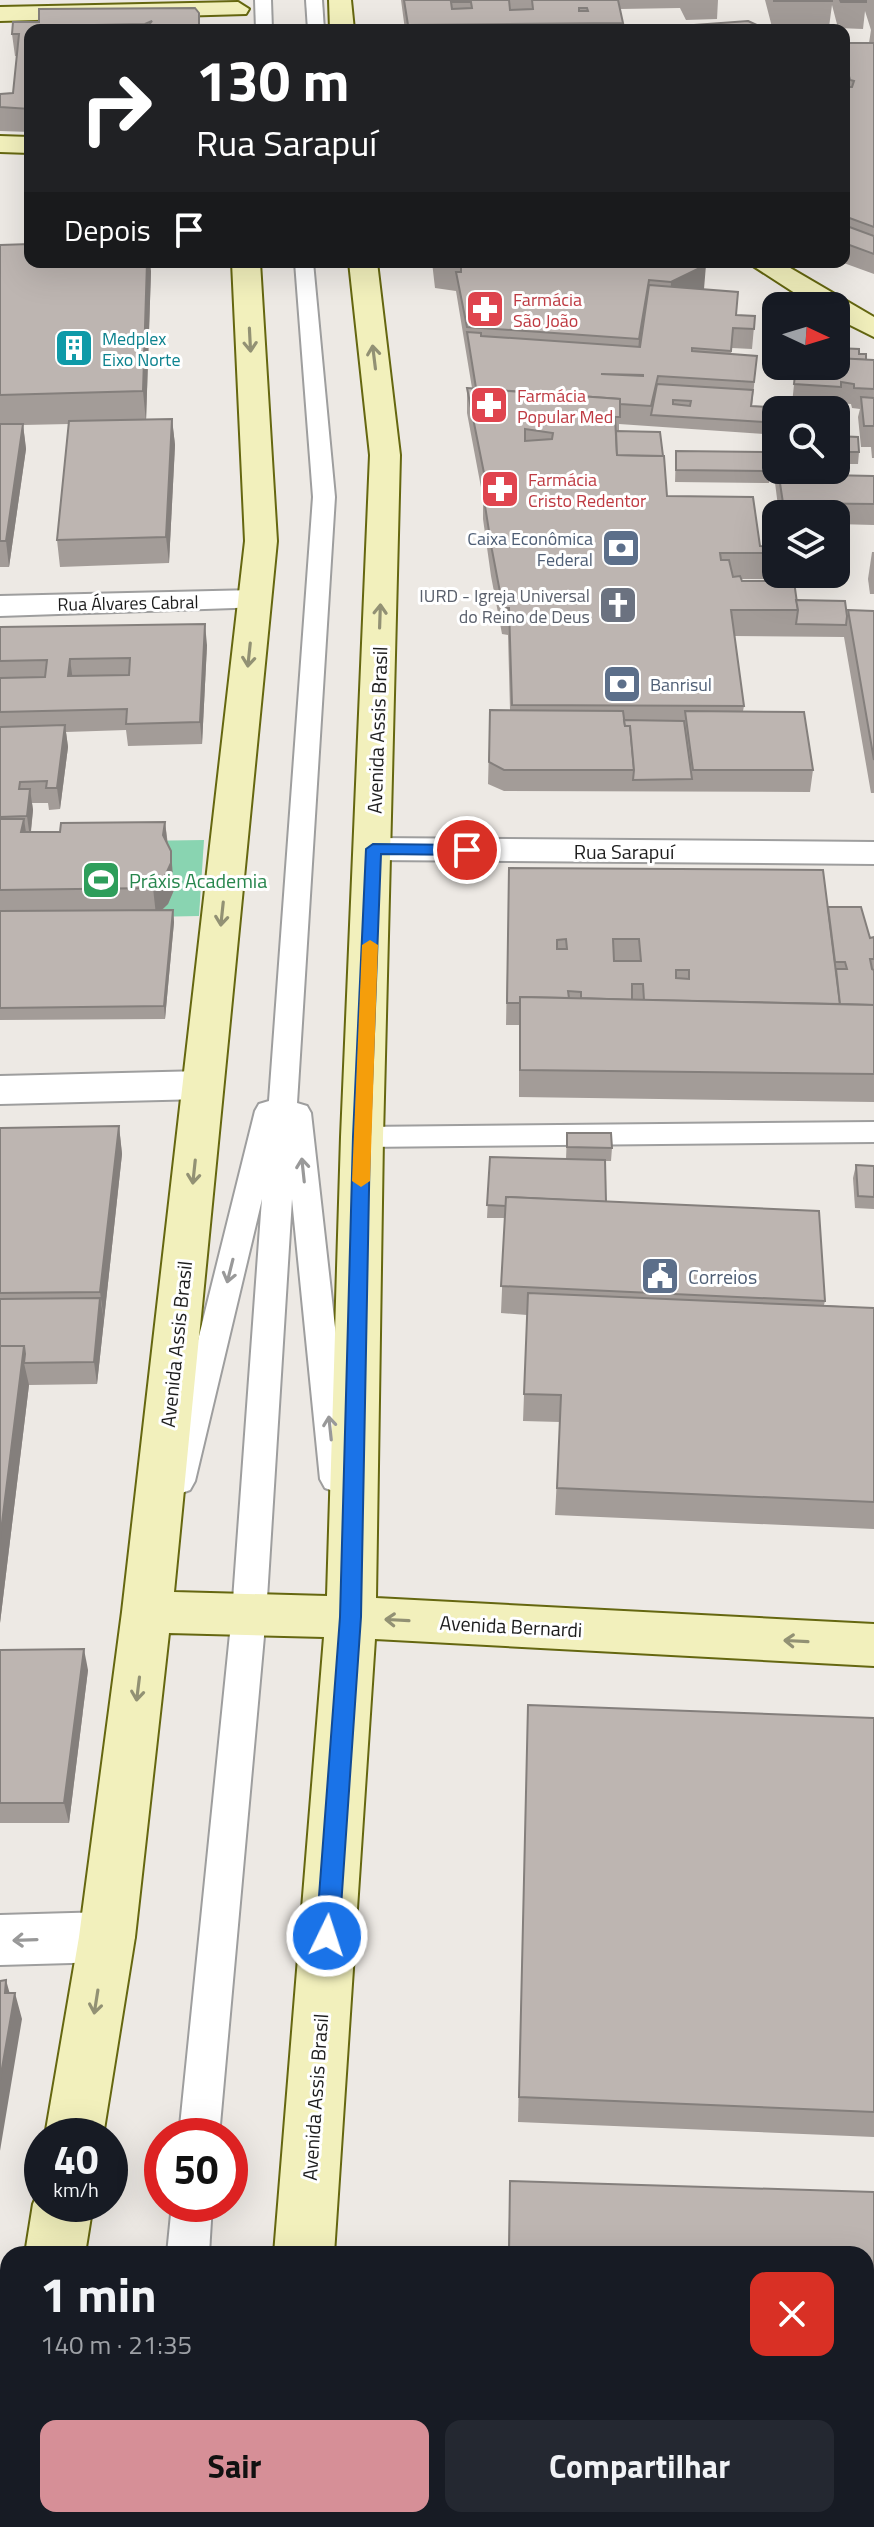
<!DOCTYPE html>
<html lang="pt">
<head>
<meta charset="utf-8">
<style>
	:root { --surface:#171b24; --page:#242831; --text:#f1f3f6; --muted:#9ea1a6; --accent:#d68f97 }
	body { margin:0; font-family:"Titillium Web",sans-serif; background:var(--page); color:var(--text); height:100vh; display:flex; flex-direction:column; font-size:30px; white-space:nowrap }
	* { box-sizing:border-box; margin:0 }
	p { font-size:26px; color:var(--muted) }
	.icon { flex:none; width:44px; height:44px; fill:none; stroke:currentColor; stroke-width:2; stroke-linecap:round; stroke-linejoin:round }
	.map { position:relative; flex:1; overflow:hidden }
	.details { position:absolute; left:0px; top:2246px; width:874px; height:282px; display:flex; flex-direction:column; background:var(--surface); border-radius:24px 24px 0 0; box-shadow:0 8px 32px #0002 }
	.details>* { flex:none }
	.top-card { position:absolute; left:24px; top:24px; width:826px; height:244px; border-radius:16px; box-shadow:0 8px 32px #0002; background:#202124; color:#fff; overflow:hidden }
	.needle { width:52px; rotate:94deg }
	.tools { position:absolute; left:762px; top:292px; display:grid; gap:16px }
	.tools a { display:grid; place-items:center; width:88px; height:88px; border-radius:16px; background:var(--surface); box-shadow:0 8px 32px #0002; font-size:40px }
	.speed { position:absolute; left:24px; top:2118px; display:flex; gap:16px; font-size:40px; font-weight:700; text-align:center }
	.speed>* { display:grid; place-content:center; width:104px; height:104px; border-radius:50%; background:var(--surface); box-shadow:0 8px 32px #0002; line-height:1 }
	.speed small { font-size:20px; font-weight:400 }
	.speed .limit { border:12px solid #d22; background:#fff; color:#111 }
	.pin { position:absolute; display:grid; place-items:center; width:68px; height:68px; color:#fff; margin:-34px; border:4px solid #fff; border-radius:50%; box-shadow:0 2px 8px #0007 }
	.me { position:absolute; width:88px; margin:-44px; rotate:4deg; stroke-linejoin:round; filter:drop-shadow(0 0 6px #0008) }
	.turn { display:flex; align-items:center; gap:28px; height:168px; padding:0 40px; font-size:36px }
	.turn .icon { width:104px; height:104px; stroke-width:2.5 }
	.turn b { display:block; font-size:56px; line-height:68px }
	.then { display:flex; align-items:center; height:76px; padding:0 40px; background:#0003; gap:16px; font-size:30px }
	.round { display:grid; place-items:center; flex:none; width:84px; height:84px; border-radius:16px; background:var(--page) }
	.summary { display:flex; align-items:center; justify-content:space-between; height:136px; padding:0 40px }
	h1 { font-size:48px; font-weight:700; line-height:60px }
	.primary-button { display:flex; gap:16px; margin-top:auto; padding:16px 40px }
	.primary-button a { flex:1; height:92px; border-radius:16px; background:var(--accent); color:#111; font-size:32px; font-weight:700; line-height:92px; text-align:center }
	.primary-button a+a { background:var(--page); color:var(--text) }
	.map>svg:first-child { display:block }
</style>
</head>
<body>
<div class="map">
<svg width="874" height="2527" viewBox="0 0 874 2527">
	<rect width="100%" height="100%" fill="#ede9e4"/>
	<path fill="#89d4b1" d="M204,840L199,916L0,920V843Z"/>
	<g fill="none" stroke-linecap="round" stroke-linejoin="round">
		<defs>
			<g id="lane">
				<path d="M255,0H271L272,30H256Z"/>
				<path d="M306,0H322L324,30H308Z"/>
				<path d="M295,262H313L335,497L297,1103L307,1106L311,1113L352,1479L347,1488L336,1492L325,1488L320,1479L292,1199L266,1614L219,2136H179L232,1614L262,1199L195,1481L190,1490L179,1494L168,1490L163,1481L255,1111L259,1104L269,1101L313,497Z"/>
				<path d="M874,1122V1142L362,1147L352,1144L348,1137L352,1130L362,1127Z"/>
				<path d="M172,2204H212L209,2254H167Z"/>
				<path d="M140,2520H184L183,2527H139Z"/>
			</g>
			<g id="street">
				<path d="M255,590L267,593L271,600L267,607L0,616V596Z"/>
				<path d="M373,838L874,842V864L373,860L360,857L354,849L360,841Z"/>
				<path d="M203,1071L217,1075L223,1085L217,1095L203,1099L0,1104V1076Z"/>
				<path d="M107,1912L127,1919L135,1937L127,1955L107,1962L0,1965V1915Z"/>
			</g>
			<g id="secondary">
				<path d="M329,0H351L354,30H330Z"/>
				<path d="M238,2L249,9L246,14L0,21V7Z"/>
				<path d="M0,136L30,137V153L0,152Z"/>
				<path d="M232,262H260L277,541L174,1592L327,1596L341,1137L370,455L349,262H377L400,455L383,1137L376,1598L874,1624V1666L375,1639L334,2254H274L324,1637L169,1633L135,1937L103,2136H45L79,1937L122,1612L245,541Z"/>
				<path d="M747,262H780L874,317V337L836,318V306H815Z"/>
				<path d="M42,2183V2204H93L85,2254H25L33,2204Z"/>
				<path d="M8,2489V2520H45L44,2527H0V2492Z"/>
				<path d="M251,2520H317L316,2527H250Z"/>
			</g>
		</defs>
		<use href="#lane" stroke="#9e9e9e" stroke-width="4"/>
		<use href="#street" stroke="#9e9e9e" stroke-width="4"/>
		<use href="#secondary" stroke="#656710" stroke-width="4"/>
		<use href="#lane" fill="#fff" fill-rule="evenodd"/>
		<use href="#street" fill="#fff" fill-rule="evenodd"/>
		<use href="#secondary" fill="#f2f0bc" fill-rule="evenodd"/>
	</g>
	<g fill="#a39c98">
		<path d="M401,0H718L717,19L686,20L680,8L620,9L623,23L622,30H405Z"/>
		<path d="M765,0H874V274L841,262H844V43H869L871,30L865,11L863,29L838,28L832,5L829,27H772Z"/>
		<path d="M199,13L200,30H30V132L0,131V94L13,93L17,56H15L12,34L39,22Z"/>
		<path d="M0,245L151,271L146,420L172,419L175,445L169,563L60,567L57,540L69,424L23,425L26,449L9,567H0Z"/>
		<path d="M432,262H681L704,289L736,315L755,316L752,349L732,348L731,354L757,356L752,406L767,407L765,434L619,424V431L667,496L760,546L776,553L773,579H741L742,581L847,616L848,610L874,611V793H871L844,637L734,636L744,706L743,711L813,770L810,792L504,791L488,784L490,710H510L508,635L502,634L491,576L483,519V498L467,413V388H472L456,291L435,288Z"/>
		<path d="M769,343L776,344V366H836L859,354L866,360H874V458H872L871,447H861L858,417L860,409L852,408L851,404L839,403L838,408L792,404L795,375L766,373Z"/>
		<path d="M836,436L859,452L858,464H841L842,475L874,476V525L836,524V514H779L773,467L775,455L776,470H836Z"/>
		<path d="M676,451L770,471L769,483L675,482Z"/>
		<path d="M872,552H874V594H870L868,579Z"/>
		<path d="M0,627L207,645L202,744L128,746L126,730L66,732L68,747L60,809L49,810L48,803H32L33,810L31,832H60L165,822L174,890L168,904L162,910H173L174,922L165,1019L0,1020Z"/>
		<path d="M509,868L828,907L870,938L874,937V1102L519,1097V1025H506Z"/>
		<path d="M119,1126L122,1154L97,1384L29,1385L0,1623V1128Z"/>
		<path d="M567,1133L612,1148L611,1161H605L606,1202L825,1301L824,1305L874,1308V1529L555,1515L560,1422L523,1421L527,1315L501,1313L505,1218H487L490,1157L566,1159Z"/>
		<path d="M856,1165L874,1166V1209L855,1208L853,1178Z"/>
		<path d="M0,1650L88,1670L69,1823H0Z"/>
		<path d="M528,1705L874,1718V2137L518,2122Z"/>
		<path d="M510,2181L874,2192V2527H505V2520H866V2254H508Z"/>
	</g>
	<g fill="#847f7c">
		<path d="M844,64H846L844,84Z"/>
		<path d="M147,262H150L151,271L146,422L143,391Z"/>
		<path d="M706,265L704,289L670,307L671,282Z"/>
		<path d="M649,280L637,364L639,339Z"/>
		<path d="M172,419L175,445L169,563L166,537Z"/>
		<path d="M23,424L26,449L9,567L6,541Z"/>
		<path d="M205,624L207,645L202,744L200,722Z"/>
		<path d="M70,659L73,681L68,676Z"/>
		<path d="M65,725L68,747L60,809L57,788Z"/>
		<path d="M30,789L33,810L30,838L27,816Z"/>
		<path d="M24,819L28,846L21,832Z"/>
		<path d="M165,822L168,849L163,835Z"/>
		<path d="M171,851L174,890L168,904L156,915L153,888Z"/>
		<path d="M173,910L174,922L165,1019L164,1006Z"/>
		<path d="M119,1126L122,1154L104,1320L100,1292Z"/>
		<path d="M100,1298L104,1320L97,1384L94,1362Z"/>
		<path d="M24,1346L27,1363H24L29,1385L0,1623V1539Z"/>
		<path d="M84,1649L88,1670L69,1823L64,1803Z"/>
		<path d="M6,1980L13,2005L15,1993L22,2019L0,2151V2080Z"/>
	</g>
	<g fill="#bdb5b1" stroke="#847f7c" stroke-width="2" fill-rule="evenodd">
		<path d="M404,0H509L510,10L533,9L532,0H618L623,23L408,25ZM451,2H471L472,8L452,9ZM579,8H587L588,11H579Z"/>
		<rect x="774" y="0" width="58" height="1"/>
		<path d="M840,0H866V2H841Z"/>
		<path d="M195,8L199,13V30H139H145L152,21L145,24L95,25V30H30V109L0,107V94L13,93L19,34H12L13,22H39V9Z"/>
		<path d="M748,21L759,26L760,30H688V28L694,25Z"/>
		<rect x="458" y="29" width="32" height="1"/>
		<rect x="504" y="29" width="28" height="1"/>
		<path d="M844,43H874V227L844,216V87H852L854,81L850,80L846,64H844Z"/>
		<path d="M844,225L874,236V254L844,243Z"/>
		<path d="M30,244V262H147L143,391L0,395V245Z"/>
		<path d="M435,262H681L684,264L706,265L671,282L649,280L639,339L467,327L456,272H461V267L435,264Z"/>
		<path d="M649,285L738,292L736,315L755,316L754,329L733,328L731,351L692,348V351L757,356L754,382L658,376L651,406L620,404V399L552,394V399L535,398V393L476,388L467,332L481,333V336L640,347ZM601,374L643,375V376Z"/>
		<path d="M769,343L776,344V362H767Z"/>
		<path d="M836,348L859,349V354H866V360L836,358Z"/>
		<path d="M836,358L874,360V389L854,388V384L841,382V387L794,384L796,366H836Z"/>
		<path d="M657,384L753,390L751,406L767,407L766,422L651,415ZM673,400L691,401L690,406L673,404Z"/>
		<path d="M467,388L535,393L536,403L553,404L552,394L620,399V417H615L617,455L664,456L667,496L753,497L760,546L775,547L776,553H720L721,560H729L733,577L740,576L742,581H794L798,610H731L744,706L512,705L509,608H503L492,550L483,493H488ZM525,429L553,433L552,439L525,441Z"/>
		<path d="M861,397L874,398V426H864Z"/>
		<path d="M172,419L166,537L57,540L69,421Z"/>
		<path d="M0,424H23L6,541H0Z"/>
		<path d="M616,431L660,432L663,456L617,455Z"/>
		<path d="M836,436L858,437L859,452H836Z"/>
		<path d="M676,451L768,452L770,471L676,470Z"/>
		<path d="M836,458L840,459L842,473H827V470H836Z"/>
		<path d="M778,470H827V475L874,476V504L783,503Z"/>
		<path d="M796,600L845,601L847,616L846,625L796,624L798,610Z"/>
		<path d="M848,610L874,611V760Z"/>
		<path d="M205,624L200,722L126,724L127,709L0,712V678L45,677L47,660L0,661V627ZM130,658L129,675L68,676L70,659Z"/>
		<path d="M490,710L623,711L625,726H630L634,770H504L489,762Z"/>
		<path d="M685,711L804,712L813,770H693Z"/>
		<path d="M624,720L684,721L692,779L633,780L634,770L630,726H625Z"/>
		<path d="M65,725L57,788H46L47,781L20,782L19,789H30L27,816L0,817V727Z"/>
		<path d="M0,819H24L21,832H60L61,823L165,822L163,835L171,851V863L165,876L153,888L0,890Z"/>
		<path d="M509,868L823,870L840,1004L644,1000L643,984H632V1000L581,998V992L568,991L569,998L520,997V1003H507ZM566,939L567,949H557V940ZM613,939H639L641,961H614ZM676,970H689V979L676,978Z"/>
		<path d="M828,907H861L870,938L874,937V959H870L872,969L874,970V1005L840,1004L836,969H847L845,962H835Z"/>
		<path d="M173,910L164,1006L0,1008V911Z"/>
		<path d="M520,997L874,1005V1074L520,1070Z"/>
		<path d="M119,1126L100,1292L0,1293V1128Z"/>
		<path d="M567,1133H611L612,1148L567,1147Z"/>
		<path d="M490,1157L605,1160L606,1202L506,1197V1206L487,1205Z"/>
		<path d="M856,1165L874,1166V1197L858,1196Z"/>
		<path d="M506,1197L819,1211L825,1301L501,1286Z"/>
		<path d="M528,1293L874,1308V1502L557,1488L561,1395L524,1394Z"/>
		<path d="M100,1298L94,1362L24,1363L25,1354L24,1346H0V1299Z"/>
		<path d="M0,1346H24L0,1539Z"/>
		<path d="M84,1649L64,1803H0V1650Z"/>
		<path d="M528,1705L874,1718V2112L519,2097Z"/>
		<path d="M6,1980L5,1993H15L0,2080V1981Z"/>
		<path d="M510,2181L874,2192V2527H506V2520H866V2254H509Z"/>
	</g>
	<defs><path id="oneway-shaft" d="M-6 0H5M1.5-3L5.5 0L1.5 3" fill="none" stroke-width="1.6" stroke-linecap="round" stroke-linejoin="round" transform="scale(2)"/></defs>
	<g stroke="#929174">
		<use href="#oneway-shaft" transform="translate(250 340) rotate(87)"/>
		<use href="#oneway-shaft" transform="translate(374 357) rotate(-97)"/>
		<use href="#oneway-shaft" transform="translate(380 616) rotate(-88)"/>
		<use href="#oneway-shaft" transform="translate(249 655) rotate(96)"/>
		<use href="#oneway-shaft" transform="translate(222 914) rotate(96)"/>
		<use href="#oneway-shaft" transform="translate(194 1172) rotate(96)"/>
		<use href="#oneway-shaft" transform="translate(397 1620) rotate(-177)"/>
		<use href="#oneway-shaft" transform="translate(796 1641) rotate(-177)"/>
		<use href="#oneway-shaft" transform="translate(138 1689) rotate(97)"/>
		<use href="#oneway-shaft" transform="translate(96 2002) rotate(99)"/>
	</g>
	<g stroke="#999">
		<use href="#oneway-shaft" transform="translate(303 1170) rotate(-96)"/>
		<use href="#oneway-shaft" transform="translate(230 1271) rotate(104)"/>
		<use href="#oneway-shaft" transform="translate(330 1428) rotate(-96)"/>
		<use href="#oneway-shaft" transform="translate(25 1940) rotate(178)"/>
	</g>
	<path fill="#1a73e8" stroke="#114b97" stroke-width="2" d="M373,844L467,845L475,850L467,855L381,854L370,1137L361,1617L339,1936L335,1943L327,1946L319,1943L316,1936L340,1617L353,1137L366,849Z"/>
	<path fill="#f59e0b" d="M370,940L378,945L370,1181L361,1187L352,1181L362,945Z"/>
	<defs>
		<symbol id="pharmacy-square" viewBox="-11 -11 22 22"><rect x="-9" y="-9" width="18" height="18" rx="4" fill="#e0444e" stroke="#fff"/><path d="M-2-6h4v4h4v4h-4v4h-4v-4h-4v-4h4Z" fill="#fff"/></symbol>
		<symbol id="building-square" viewBox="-11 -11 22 22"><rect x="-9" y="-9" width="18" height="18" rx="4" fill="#0f9aa8" stroke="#fff"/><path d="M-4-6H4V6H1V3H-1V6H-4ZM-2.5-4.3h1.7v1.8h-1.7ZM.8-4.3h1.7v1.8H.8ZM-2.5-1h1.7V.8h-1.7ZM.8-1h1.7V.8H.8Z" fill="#fff"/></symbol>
		<symbol id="bank-square" viewBox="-11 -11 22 22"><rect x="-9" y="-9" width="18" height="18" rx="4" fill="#5c6f8a" stroke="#fff"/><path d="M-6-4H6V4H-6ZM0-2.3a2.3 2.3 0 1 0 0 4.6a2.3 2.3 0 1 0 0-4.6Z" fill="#fff"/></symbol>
		<symbol id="church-square" viewBox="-11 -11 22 22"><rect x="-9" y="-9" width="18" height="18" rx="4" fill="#6b7280" stroke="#fff"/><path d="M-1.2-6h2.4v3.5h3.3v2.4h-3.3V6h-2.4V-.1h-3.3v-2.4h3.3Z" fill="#fff"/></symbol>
		<symbol id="stadium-square" viewBox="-11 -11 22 22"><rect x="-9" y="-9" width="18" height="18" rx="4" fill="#2e9e5b" stroke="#fff"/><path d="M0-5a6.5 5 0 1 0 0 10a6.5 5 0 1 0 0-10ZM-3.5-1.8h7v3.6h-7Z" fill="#fff"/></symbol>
		<symbol id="civic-square" viewBox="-11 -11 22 22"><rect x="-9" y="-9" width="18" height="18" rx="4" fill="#5c6f8a" stroke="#fff"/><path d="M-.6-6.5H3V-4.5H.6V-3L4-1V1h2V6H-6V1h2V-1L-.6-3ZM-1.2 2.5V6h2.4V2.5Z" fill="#fff"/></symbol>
	</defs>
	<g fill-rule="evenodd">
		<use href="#pharmacy-square" x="463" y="287" width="44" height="44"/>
		<use href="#building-square" x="52" y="326" width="44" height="44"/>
		<use href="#pharmacy-square" x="467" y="383" width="44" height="44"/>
		<use href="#pharmacy-square" x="478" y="467" width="44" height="44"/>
		<use href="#bank-square" x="599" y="526" width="44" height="44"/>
		<use href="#church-square" x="596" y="583" width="44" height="44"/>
		<use href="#bank-square" x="600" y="662" width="44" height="44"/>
		<use href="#stadium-square" x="79" y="858" width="44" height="44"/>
		<use href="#civic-square" x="638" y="1254" width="44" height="44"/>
	</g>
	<g text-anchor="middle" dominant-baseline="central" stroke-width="6" stroke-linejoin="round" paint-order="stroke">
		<g font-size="18" fill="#be3a42" stroke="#fff" text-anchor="start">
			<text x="513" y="299">Farmácia<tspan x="513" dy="21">São João</tspan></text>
			<text x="517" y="395">Farmácia<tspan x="517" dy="21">Popular Med</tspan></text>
			<text x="528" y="479">Farmácia<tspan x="528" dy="21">Cristo Redentor</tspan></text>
		</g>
		<g font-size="18" fill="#0d838f" stroke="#fff" text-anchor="start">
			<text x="102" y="338">Medplex<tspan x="102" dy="21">Eixo Norte</tspan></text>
		</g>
		<g font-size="18" fill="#4e5e75" stroke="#fff" text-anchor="end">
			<text x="593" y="538">Caixa Econômica<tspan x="593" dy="21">Federal</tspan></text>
			<text x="650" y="684" text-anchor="start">Banrisul</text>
		</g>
		<g font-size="18" fill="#5b616d" stroke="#fff" text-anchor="end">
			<text x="590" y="595">IURD - Igreja Universal<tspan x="590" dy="21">do Reino de Deus</tspan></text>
		</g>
		<g font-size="18" fill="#1d1d1d" stroke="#fff">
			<text transform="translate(128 603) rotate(-1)">Rua Álvares Cabral</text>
		</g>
		<g font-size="20" fill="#1d1d1d" stroke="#fff">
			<text transform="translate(377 730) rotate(-88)">Avenida Assis Brasil</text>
			<text x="624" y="851">Rua Sarapuí</text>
			<text transform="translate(176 1344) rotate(-84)">Avenida Assis Brasil</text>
			<text transform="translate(511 1626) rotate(3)">Avenida Bernardi</text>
			<text transform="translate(315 2097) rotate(-86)">Avenida Assis Brasil</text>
		</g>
		<g font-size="20" fill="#27864d" stroke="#fff" text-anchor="start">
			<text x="129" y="880">Práxis Academia</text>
		</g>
		<g font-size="20" fill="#4e5e75" stroke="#fff" text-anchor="start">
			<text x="688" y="1276">Correios</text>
		</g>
	</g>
</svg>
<div class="tools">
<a><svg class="needle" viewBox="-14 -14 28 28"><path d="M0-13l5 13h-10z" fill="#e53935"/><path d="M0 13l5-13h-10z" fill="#9ea1a6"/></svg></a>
<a><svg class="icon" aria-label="search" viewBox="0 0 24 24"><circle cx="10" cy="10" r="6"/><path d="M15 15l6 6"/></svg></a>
<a><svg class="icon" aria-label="layers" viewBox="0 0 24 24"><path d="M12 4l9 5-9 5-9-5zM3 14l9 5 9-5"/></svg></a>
</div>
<div class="speed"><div>40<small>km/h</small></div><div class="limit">50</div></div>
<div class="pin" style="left:467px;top:850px;background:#d93025"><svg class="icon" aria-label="arrive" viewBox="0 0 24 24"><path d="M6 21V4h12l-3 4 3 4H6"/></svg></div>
<svg class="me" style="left:327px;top:1936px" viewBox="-20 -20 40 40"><circle r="17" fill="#1a73e8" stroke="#fff" stroke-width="3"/><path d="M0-11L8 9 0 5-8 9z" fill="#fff"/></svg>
<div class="top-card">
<div class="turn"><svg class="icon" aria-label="right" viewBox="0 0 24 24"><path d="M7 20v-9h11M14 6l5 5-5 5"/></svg><div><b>130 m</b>Rua Sarapuí</div></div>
<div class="then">Depois<svg class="icon" aria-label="arrive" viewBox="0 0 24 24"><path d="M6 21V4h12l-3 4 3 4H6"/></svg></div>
</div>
<section class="details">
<div class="summary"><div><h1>1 min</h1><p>140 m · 21:35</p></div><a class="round" style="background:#d93025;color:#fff"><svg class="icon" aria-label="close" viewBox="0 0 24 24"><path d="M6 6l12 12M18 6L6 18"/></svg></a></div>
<div class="primary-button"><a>Sair</a><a>Compartilhar</a></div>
</section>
</div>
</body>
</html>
